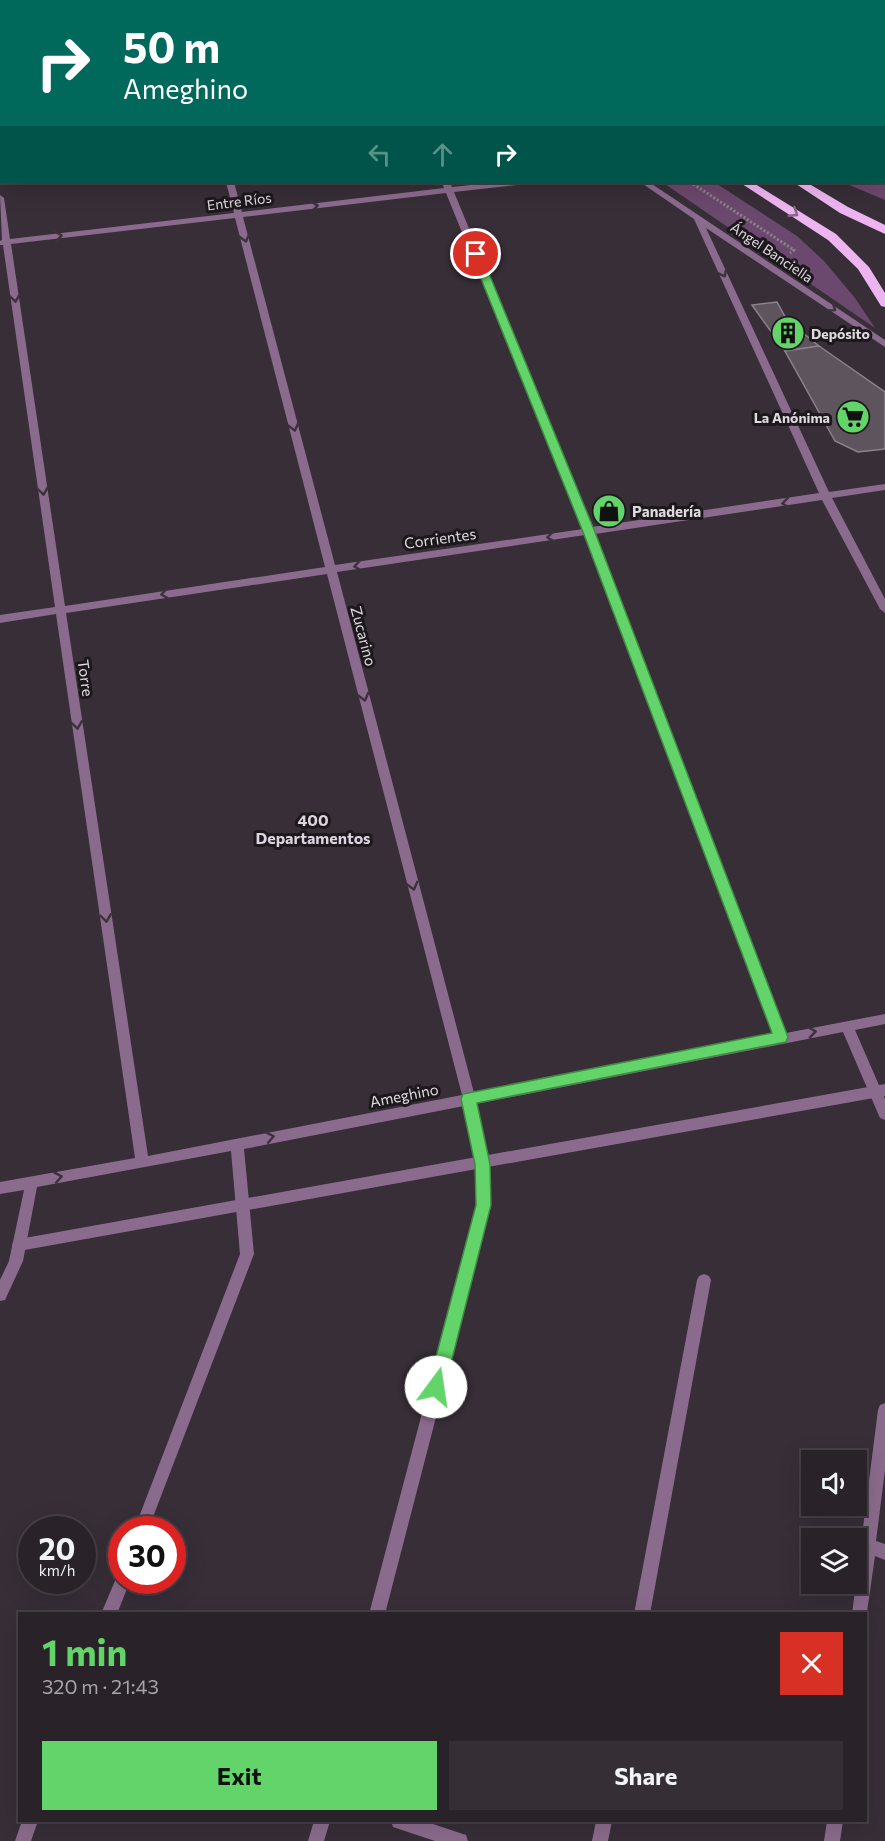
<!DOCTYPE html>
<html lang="en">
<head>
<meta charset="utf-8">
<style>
	:root { --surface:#292229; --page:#352f35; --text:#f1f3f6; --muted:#a5a4a8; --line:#453f46; --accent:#62d469 }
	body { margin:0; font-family:Commissioner,sans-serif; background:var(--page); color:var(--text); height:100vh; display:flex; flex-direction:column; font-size:22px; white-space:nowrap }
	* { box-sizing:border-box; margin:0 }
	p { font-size:20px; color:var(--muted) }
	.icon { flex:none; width:33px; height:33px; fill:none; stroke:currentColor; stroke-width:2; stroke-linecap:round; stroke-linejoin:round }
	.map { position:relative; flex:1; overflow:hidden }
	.sheet { position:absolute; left:18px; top:1612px; width:849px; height:210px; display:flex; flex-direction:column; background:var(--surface); border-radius:0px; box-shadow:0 6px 24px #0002,0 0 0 2px var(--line) }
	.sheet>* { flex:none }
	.hud { position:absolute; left:0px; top:0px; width:885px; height:183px; box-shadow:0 6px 24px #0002,0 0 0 2px var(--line); background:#00695c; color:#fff; overflow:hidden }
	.controls { position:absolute; left:801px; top:1450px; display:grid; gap:12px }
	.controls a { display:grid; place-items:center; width:66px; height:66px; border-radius:0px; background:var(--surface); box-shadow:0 6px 24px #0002,0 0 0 2px var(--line); font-size:30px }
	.speed { position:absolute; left:18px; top:1516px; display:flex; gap:12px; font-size:30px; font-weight:700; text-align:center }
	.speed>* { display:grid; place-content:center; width:78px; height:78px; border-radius:50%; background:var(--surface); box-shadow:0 6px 24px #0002,0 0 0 2px var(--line); line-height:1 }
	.speed small { font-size:15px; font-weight:400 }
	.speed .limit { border:9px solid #d22; background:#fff; color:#111 }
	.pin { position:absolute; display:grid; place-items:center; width:51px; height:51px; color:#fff; margin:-26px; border:3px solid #fff; border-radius:50%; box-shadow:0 2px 6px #0007 }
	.me { position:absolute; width:66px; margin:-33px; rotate:14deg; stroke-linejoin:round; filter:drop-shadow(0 0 4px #0008) }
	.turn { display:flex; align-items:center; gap:21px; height:126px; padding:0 24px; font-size:27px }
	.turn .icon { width:78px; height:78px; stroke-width:2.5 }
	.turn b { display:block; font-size:42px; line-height:51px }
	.lanes { display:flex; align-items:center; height:57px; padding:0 24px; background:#0003; justify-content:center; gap:30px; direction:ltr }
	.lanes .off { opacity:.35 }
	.round { display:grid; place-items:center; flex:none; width:63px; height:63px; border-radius:0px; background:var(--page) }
	.summary { display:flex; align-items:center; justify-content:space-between; height:102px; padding:0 24px }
	h1 { font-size:36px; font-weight:700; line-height:45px; color:var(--accent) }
	.action { display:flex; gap:12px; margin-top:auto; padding:12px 24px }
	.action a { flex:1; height:69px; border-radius:0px; background:var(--accent); color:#111; font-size:24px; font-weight:700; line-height:69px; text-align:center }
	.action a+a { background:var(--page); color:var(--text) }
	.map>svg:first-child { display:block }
</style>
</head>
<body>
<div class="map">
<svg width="885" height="1841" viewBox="0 0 885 1841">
	<rect width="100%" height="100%" fill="#372e37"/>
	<g fill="#6b486d">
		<path d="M542,0H885V200L842,182H884V2Z"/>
		<path d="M662,182H714L797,236L824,261L855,298L875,328Z"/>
	</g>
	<g fill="#5d545e" stroke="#8c828d" stroke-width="1.5">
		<path d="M777,302L787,320L819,346L785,351L752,305Z"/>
		<path d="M819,346L885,392V449L858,452L835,441L785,351Z"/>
	</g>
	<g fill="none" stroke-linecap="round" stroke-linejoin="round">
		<g stroke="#8c848c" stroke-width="3" stroke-dasharray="2 2" stroke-linecap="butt">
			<path d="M690,182L794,250L790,253"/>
			<path d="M882,182L885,183"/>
		</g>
		<path fill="#8b6b8d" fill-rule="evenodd" d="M885,1084V1096L19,1251L14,1249L12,1245L14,1241L19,1239Z"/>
		<g fill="#8b6b8d" fill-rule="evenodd">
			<rect x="178" y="0" width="8" height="2"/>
			<path d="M380,0H388L389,2H381Z"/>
			<path d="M226,182H234L242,212L444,188L442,182H450L452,187L499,182H520L516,185L454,192L592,527L819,493L694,219L640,182H649L885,340V347L706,228L829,492L885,484V490L832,498L885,599V613L880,609L822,500L595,534L786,1033L885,1014V1024L855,1030L885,1099V1120L880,1118L843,1032L476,1104L489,1164L491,1205L385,1614H369L477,1205L475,1164L464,1106L244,1149L254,1254L148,1530H134L240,1254L231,1151L37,1187L23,1261L5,1300L0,1301V1280L9,1261L24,1190L0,1194V1182L135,1158L56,614L0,623V615L55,607L3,245H0V241L2,240L0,195L4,198L10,239L234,213ZM446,193L583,529L335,565L243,217ZM235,218L325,567L65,606L11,244ZM585,535L774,1035L474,1093L337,572ZM327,574L462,1095L148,1156L66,613Z"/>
			<path d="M704,1274L709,1276L711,1280L650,1614H634L697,1280L699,1276Z"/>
			<path d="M885,1403V1470L876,1541L885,1544V1560L875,1556L866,1619V1614H852L878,1410L880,1405Z"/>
			<path d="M122,1574V1581H130L117,1614H101L117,1576Z"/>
			<path d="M22,1821H38L31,1841H15Z"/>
			<path d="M314,1821H330L324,1841H308Z"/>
			<path d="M391,1821H424L466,1835L468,1841H435L393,1827Z"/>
			<path d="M596,1821H612L608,1841H592Z"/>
			<path d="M827,1821H843L840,1841H824Z"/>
		</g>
		<g fill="#edb5f0" fill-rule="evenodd">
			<path d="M457,0H469L470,2H458Z"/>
			<path d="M507,0H518L519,2H508Z"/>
			<path d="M739,182H752L836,234L869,267L885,293V307L881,306L858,269L828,240Z"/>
			<path d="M793,182H806L848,207L885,225V234L840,213Z"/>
		</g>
	</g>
	<defs><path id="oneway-chevron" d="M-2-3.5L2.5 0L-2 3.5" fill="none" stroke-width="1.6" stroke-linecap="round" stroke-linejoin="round" transform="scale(1.5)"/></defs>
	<g stroke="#3d313e">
		<use href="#oneway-chevron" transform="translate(314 206) rotate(-6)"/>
		<use href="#oneway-chevron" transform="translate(58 236) rotate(-7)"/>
		<use href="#oneway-chevron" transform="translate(245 238) rotate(75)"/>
		<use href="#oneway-chevron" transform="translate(723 273) rotate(65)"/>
		<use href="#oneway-chevron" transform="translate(15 298) rotate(82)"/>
		<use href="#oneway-chevron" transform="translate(832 308) rotate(34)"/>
		<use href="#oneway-chevron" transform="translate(294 427) rotate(75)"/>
		<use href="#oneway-chevron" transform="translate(43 491) rotate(82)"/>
		<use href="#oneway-chevron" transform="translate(786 503) rotate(172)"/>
		<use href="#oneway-chevron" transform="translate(551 537) rotate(172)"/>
		<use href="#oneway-chevron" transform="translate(358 566) rotate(172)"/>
		<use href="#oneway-chevron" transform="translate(165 594) rotate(172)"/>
		<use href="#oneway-chevron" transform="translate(364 697) rotate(75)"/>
		<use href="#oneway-chevron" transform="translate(77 725) rotate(82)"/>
		<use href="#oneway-chevron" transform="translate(413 886) rotate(75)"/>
		<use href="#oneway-chevron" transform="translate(106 918) rotate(82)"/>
		<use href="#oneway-chevron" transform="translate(812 1032) rotate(-9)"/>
		<use href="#oneway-chevron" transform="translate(270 1137) rotate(-11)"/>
		<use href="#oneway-chevron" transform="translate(58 1177) rotate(-10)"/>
	</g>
	<use stroke="#846686" href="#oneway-chevron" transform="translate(794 213) rotate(33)"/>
	<path fill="#62d469" stroke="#408a44" stroke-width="1.5" d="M476,251L481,254L595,532L788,1037L786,1042L781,1043L477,1103L490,1164L491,1205L445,1387L442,1393L436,1395L431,1393L428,1387L476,1205L475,1164L461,1099L463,1094L772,1033L583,532L471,254Z"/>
	<defs>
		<symbol id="building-disc" viewBox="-11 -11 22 22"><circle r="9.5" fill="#62d469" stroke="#1c181c"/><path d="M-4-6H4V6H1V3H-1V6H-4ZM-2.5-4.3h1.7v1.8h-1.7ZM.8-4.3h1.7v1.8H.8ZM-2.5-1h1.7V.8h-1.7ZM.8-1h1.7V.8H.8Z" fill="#111"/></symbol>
		<symbol id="supermarket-disc" viewBox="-11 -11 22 22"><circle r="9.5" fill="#62d469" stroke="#1c181c"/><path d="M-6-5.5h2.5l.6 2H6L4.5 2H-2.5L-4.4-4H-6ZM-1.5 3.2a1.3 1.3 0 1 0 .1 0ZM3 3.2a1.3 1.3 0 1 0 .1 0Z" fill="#111"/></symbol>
		<symbol id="shop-disc" viewBox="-11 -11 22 22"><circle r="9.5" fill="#62d469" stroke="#1c181c"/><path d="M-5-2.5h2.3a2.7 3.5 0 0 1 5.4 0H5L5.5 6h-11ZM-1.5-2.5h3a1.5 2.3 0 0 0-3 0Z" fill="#111"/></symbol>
	</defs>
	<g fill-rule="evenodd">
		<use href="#building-disc" x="769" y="314" width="38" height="38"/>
		<use href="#supermarket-disc" x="834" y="398" width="38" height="38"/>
		<use href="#shop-disc" x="590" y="492" width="38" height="38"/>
	</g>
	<g text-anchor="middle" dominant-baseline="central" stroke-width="6" stroke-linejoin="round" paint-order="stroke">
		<g font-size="14" fill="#e0dae0" stroke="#1c181c">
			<text transform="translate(239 201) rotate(-7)">Entre Ríos</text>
			<text transform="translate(772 252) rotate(34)">Ángel Banciella</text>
		</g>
		<g font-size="14" font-weight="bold" fill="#e0dae0" stroke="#1c181c" text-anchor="start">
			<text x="811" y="333">Depósito</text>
			<text x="830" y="417" text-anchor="end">La Anónima</text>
		</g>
		<g font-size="15" font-weight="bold" fill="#e0dae0" stroke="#1c181c" text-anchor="start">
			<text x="632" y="511">Panadería</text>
		</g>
		<g font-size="15" fill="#e0dae0" stroke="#1c181c">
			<text transform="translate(440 538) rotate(-8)">Corrientes</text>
			<text transform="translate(364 636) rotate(75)">Zucarino</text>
			<text transform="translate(86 678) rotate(82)">Torre</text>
			<text transform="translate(404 1095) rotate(-11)">Ameghino</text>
		</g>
		<g font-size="16" font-weight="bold" fill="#ded3df" stroke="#1c181c">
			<text x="313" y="819">400<tspan x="313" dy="18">Departamentos</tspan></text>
		</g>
	</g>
</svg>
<div class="controls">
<a><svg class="icon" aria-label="sound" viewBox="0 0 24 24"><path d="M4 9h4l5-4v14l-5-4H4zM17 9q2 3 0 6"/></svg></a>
<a><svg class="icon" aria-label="layers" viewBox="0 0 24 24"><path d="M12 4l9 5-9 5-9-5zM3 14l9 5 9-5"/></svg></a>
</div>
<div class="speed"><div>20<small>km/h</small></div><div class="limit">30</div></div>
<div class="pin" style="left:476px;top:254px;background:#d93025"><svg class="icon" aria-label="arrive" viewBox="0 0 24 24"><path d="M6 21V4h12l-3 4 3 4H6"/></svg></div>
<svg class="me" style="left:436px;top:1387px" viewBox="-20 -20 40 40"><circle r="19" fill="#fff"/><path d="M0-13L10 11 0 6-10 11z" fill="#62d469"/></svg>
<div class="hud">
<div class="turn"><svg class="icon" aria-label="right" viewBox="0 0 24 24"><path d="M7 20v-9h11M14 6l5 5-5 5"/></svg><div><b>50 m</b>Ameghino</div></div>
<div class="lanes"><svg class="icon off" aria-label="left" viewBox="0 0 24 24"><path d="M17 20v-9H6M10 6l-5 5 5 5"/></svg><svg class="icon off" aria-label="ahead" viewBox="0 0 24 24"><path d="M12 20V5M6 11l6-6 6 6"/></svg><svg class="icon" aria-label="right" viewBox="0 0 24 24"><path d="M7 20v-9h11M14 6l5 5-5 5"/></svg></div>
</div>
<section class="sheet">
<div class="summary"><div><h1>1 min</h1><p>320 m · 21:43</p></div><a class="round" style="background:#d93025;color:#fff"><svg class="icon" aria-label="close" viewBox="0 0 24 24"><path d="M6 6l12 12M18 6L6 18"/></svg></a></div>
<div class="action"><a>Exit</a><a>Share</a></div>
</section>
</div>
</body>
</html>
